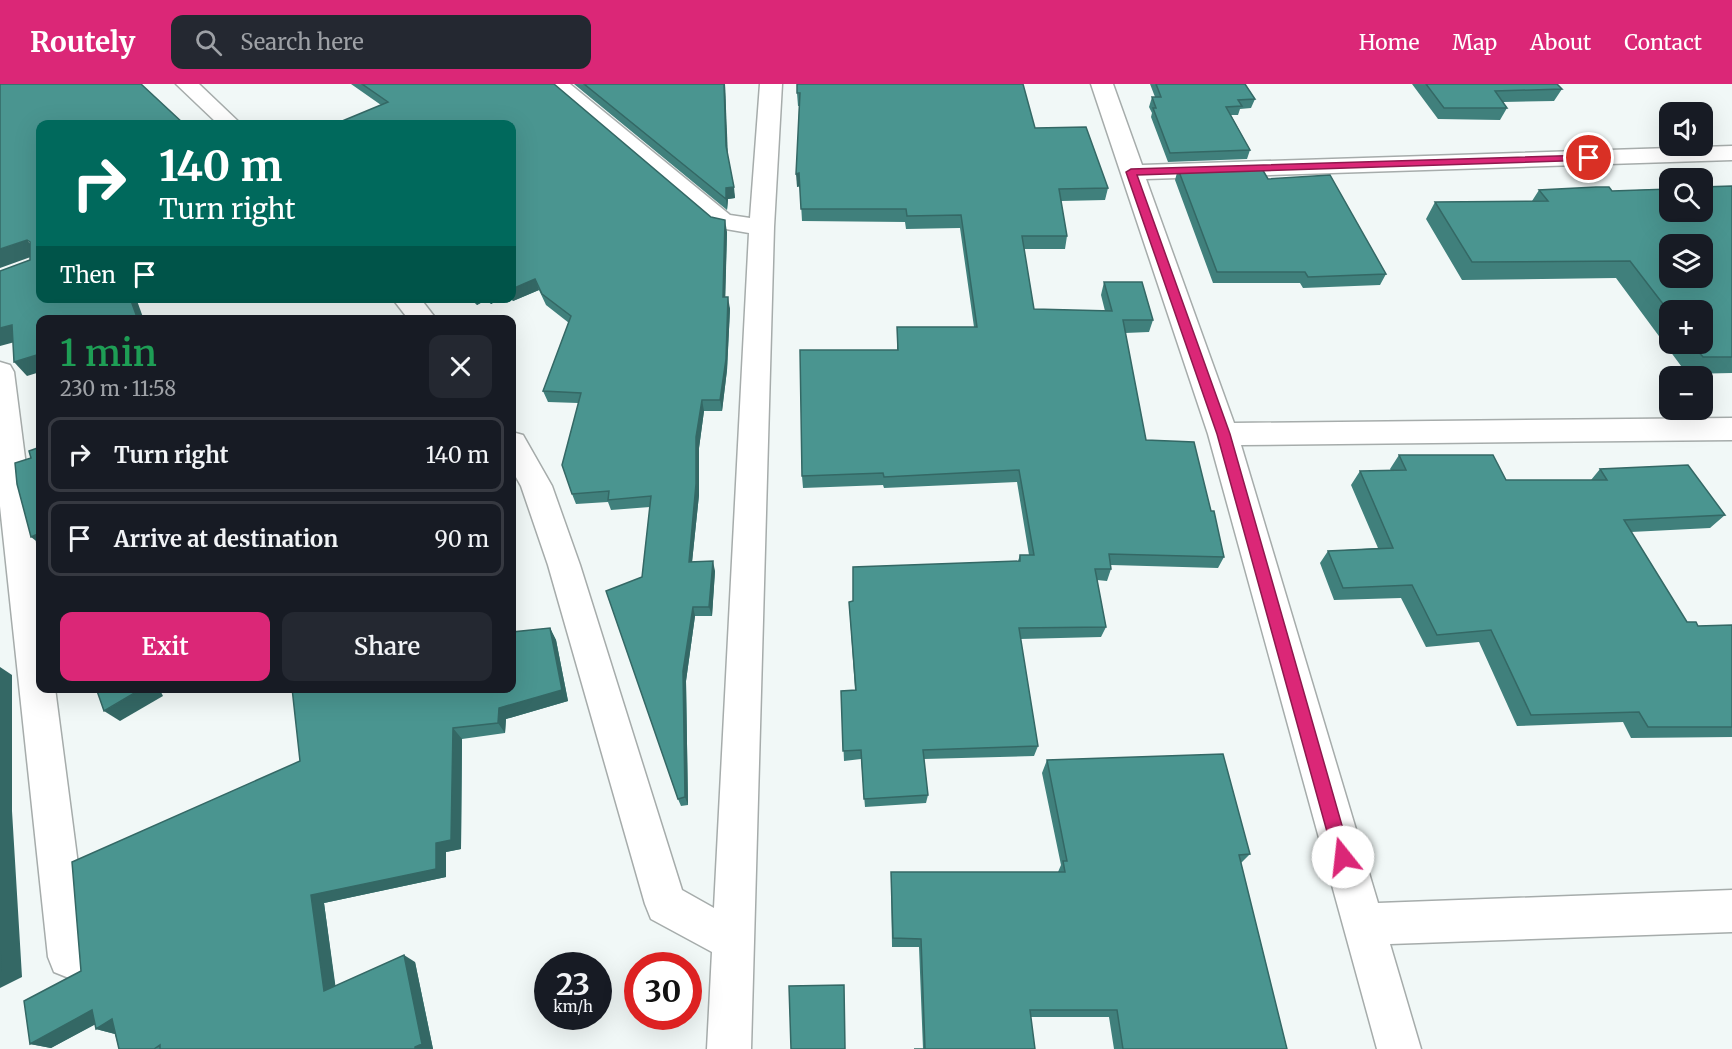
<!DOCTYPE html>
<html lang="en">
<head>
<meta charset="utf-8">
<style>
	:root { --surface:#171b24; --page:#242831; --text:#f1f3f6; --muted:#9ea1a6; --line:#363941; --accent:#db2777 }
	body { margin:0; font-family:Merriweather,serif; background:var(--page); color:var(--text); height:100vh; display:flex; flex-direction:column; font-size:22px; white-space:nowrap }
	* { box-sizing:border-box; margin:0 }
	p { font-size:20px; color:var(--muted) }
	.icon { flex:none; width:33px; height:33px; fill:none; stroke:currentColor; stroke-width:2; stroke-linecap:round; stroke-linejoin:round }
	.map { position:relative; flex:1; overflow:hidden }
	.panel { position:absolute; left:36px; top:231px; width:480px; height:378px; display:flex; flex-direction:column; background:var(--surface); border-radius:12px; box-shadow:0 6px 24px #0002 }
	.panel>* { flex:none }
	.banner { position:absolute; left:36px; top:36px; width:480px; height:183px; border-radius:12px; box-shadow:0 6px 24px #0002; background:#00695c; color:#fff; overflow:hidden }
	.fabs { position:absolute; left:1659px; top:18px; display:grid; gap:12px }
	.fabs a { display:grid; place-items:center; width:54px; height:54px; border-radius:12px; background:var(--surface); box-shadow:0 6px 24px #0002; font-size:30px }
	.speed { position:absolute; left:534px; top:868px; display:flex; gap:12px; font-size:30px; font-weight:700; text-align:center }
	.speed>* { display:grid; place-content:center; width:78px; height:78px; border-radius:50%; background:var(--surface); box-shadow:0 6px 24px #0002; line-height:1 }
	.speed small { font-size:15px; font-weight:400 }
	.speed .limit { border:9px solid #d22; background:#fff; color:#111 }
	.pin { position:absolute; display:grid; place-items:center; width:51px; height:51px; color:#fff; margin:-26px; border:3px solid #fff; border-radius:50%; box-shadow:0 2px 6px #0007 }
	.me { position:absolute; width:66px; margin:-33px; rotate:344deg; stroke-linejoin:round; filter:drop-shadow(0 0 4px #0008) }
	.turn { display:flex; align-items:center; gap:21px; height:126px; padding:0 24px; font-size:27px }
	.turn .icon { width:78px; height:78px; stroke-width:2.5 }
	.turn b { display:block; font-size:42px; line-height:51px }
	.then { display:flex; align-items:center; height:57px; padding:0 24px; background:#0003; gap:12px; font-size:22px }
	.round { display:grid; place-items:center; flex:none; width:63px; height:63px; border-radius:12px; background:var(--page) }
	.summary { display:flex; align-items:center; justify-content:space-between; height:102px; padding:0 24px }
	h1 { font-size:36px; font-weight:600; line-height:45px; color:#1e9e55 }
	.button { display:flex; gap:12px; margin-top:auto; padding:12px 24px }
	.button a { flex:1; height:69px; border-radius:12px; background:var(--accent); color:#fff; font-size:24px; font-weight:600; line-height:69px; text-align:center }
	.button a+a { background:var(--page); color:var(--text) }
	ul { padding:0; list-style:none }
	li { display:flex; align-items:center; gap:18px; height:75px; margin:0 12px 9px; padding:0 12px; border:3px solid var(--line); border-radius:12px }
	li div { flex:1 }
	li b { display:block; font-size:22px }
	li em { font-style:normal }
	header { display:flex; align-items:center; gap:36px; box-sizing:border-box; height:84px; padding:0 30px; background:var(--accent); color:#fff }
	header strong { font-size:28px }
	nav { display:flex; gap:33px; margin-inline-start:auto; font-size:21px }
	.search { width:420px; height:54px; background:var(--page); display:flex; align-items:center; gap:15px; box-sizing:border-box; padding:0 21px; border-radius:12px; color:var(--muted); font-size:22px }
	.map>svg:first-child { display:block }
</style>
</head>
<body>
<header>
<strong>Routely</strong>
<div class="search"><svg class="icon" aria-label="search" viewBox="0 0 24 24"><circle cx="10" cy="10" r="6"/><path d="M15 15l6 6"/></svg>Search here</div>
<nav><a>Home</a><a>Map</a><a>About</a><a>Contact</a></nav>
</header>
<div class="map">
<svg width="1732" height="965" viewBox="0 0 1732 965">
	<rect width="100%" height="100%" fill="#f1f8f7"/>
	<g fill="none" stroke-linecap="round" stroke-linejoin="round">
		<defs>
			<g id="minor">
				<path d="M176,0H199L241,40H218Z"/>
				<path d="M546,0H570L730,131L750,134L760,0H782L774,143L751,965H707L712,868L651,835L645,820L548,481L521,402L512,386V348L523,351L552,402L580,481L682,806L714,824L749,149L714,143Z"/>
				<path d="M1091,0H1113L1142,81L1732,62V76L1146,95L1234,339L1732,334V356L1241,361L1378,819L1732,806V848L1390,860L1421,965H1377L1208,350Z"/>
				<path d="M392,214H420L437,236H409Z"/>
				<path d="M0,278L10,281L14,288L40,491V604H55L90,873L84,888L69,894L54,888L48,873L0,422Z"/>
			</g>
		</defs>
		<use href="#minor" stroke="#a6acab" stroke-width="3"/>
		<use href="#minor" fill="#fff" fill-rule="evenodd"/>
	</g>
	<g fill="#40807c" fill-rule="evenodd">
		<path d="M351,0H554L727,148L725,213L730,225L727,286L722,327H704L699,364V411L692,478L715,487L712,532H695L686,597L688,721L681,722L678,715L642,493L650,423L611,426L608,418L576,420L572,410L578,319L548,318L543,307L569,239L546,221L539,206L513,217L510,214H512V40L381,21Z"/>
		<path d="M574,0H725L727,69L735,114L728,115L727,126Z"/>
		<path d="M1150,0H1245L1255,15L1251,24L1240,25L1238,31H1231L1250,66L1247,75L1168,78L1151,33L1152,29L1149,23L1152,13H1155Z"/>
		<path d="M1412,0H1557L1562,5L1554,17L1503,18L1507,24L1500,36L1438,35Z"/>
		<path d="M797,9L1035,44L1108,104L1105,116L1061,117L1067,152L1065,165H1024L1034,225L1105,227L1101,211L1104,198L1153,236L1149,248L1125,249L1146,356L1224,473L1218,484L1111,481V485L1107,497L1097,496L1106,543L1101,553L1020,555L1038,662L1034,672L924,675L928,711L926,719L865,723L861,675L844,677L841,607L855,606L849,518L1018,477L1020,471H1029L1017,398L884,404L883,401L803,404L802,392L897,266V243H974L960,144L906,145L905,138L802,137L800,102L797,103L799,22H798Z"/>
		<path d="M1178,85L1268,95L1386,190L1380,201L1303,204L1300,199H1213L1175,96Z"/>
		<path d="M1732,102V289L1687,290L1616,194L1462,196L1426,135L1435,118L1532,117L1539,106L1612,107ZM1670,226L1702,260H1670Z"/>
		<path d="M469,214H502L491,220L486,216L477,221Z"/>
		<path d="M1399,371L1506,396H1591L1600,385L1725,431L1710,444L1631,448L1687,538L1698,542L1732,541V653L1631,654L1623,638L1517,642L1479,558L1426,563L1401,514L1334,516L1320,479L1328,467L1378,464L1351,401L1360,387H1391L1390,385Z"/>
		<path d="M550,544L556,556L568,617L506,635L505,649L462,655L461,765L446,768V793L324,819L335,902L415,878L433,965H119L115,950L96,945L95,940L51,964L30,960L81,887L300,677Z"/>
		<path d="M1047,676L1250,770L1241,779L1287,965H1114L1109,933H1031L923,965L919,863H892L891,798V788H1058L1061,781L1042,689Z"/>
	</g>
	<g fill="#346865">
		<path d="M724,0H725L728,73L726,62Z"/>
		<path d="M799,89L800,102L797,103L796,90Z"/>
		<path d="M734,103L735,114L728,115L727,126L726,115V104Z"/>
		<path d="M725,136L727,148L725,225L723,213Z"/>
		<path d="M27,156L39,170L0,184V165Z"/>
		<path d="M535,195L539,206L513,217L512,214V205Z"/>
		<path d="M728,213L730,225L727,286L722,327L720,316Z"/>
		<path d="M130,214H136L144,236H138Z"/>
		<path d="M474,214H485L486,216L477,221Z"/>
		<path d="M489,214H502L491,220Z"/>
		<path d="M12,241L26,255L0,262V244Z"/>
		<path d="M40,270V288L27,292L14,278Z"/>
		<path d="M702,316L704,327L699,364V411L691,488L689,478L696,353Z"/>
		<path d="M40,449V460L31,453Z"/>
		<path d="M713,477L715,487L712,532L709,523Z"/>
		<path d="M693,523L695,532L686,597L688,721L685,713L683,587Z"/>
		<path d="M550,544L556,556L568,617L506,635L505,649L498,639L499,624Z"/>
		<path d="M0,583L12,591V727L22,893L0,904Z"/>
		<path d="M143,604H159L163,612L120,637L104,627Z"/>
		<path d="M453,644L462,655L461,765L446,768V793L324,819L337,913L324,907L311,811L436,759Z"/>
		<path d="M404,871L415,878L433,965H415Z"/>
		<path d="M92,926L111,932L51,964L30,960Z"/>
		<path d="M112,935L115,950L96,945Z"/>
	</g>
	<g fill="#4a9590" stroke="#346865" stroke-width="1.5" fill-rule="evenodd">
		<path d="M0,0H141L184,40H40V214H130L138,236H40V270L14,278L12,241L0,244V187L30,176V158L27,156L0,165Z"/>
		<path d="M362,0H554L711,133L725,136L723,213H728L726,275L720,316H702L696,353V400L689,478L713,477L709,523H693L683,587L685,713L678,715L606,507L642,493L651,412L608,416L609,407L572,410L562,381L581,309L543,307L571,232L542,210L535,195L512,205V40H335L388,18Z"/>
		<path d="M584,0H724L726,62L734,103L726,104V115Z"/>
		<path d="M797,0H1023L1035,44L1086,43L1108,104L1059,105L1067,152H1022L1034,225L1112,227L1104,198H1142L1153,236H1123L1146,356L1194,358L1211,427H1214L1224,473L1109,470L1111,485H1095L1106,543L1019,544L1038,662L923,666L928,711L864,715L861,666L843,667L841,607L856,606L849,518L853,517V483L1020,477V471H1034L1019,386L884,393L883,389L802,392L800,266H898L897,243H977L961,131L907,132L906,125H801L799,89L796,90L800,9H797Z"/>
		<path d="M1156,0H1245L1255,15L1238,16L1242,22L1226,23L1250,66L1170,69L1153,24H1156L1152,13H1161Z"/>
		<path d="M1426,0H1557L1562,5L1495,7L1507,24H1444Z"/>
		<path d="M1261,83L1268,95L1330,91L1386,190L1308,193L1305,188H1217L1178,85Z"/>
		<path d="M1732,102V273H1703L1692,260H1702V226H1670V229L1630,177L1472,178L1435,118L1548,117L1539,106L1596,103H1609L1612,107L1670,105V128H1702V103ZM1670,160H1702V194H1670Z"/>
		<path d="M40,363V449L31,453L17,400L15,379L31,374L29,367Z"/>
		<path d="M1399,371H1493L1506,396H1607L1600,385L1688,381L1725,431L1624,436L1687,538H1696L1698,542L1732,541V643H1648L1639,628L1531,631L1491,546L1437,551L1412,501L1343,504L1328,467L1393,464L1360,387L1406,386Z"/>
		<path d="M550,544L562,606L499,624L498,639L453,644L451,756L436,759V785L311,811L324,907L404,871L422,960L415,963V965H160V961L154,965H119L112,935L96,945L92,926L30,960L24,917L81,887L72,778L300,677L292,604H512V548Z"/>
		<path d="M96,604H143L104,627Z"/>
		<path d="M1223,670L1250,770L1239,771L1287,965H1123L1117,926H1030L1035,965H914H925L921,855L893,854L891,788H1065L1063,777H1067L1047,676Z"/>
		<path d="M0,864L1,887H0Z"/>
		<path d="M844,901L845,965H791L789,902Z"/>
	</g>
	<path fill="#db2777" stroke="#8e194d" stroke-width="1.5" d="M1589,71L1594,74L1592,76L1137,91L1230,350L1351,773L1349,779L1343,781L1337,779L1334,773L1217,350L1126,88L1131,85Z"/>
</svg>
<div class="fabs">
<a><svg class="icon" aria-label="sound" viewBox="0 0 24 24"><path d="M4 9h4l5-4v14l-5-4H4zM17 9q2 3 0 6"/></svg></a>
<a><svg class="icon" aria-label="search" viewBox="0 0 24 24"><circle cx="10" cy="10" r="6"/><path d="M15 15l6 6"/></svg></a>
<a><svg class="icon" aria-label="layers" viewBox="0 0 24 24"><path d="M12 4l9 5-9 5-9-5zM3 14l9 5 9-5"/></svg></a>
<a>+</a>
<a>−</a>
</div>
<div class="speed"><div>23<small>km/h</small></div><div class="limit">30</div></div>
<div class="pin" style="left:1589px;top:74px;background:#d93025"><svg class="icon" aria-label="arrive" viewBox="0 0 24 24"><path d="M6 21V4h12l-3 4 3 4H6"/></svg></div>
<svg class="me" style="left:1343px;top:773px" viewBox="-20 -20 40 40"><circle r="19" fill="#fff"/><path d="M0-13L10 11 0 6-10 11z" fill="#db2777"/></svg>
<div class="banner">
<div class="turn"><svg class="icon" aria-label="right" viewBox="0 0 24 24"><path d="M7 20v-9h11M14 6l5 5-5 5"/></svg><div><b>140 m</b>Turn right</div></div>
<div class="then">Then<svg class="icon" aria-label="arrive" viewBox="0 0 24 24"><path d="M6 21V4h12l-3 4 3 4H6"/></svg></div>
</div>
<section class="panel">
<div class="summary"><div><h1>1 min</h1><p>230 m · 11:58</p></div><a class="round"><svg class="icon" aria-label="close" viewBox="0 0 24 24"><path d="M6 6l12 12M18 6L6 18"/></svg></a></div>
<ul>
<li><svg class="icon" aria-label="right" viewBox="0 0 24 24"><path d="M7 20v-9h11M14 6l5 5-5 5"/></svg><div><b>Turn right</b></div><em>140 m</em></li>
<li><svg class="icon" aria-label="arrive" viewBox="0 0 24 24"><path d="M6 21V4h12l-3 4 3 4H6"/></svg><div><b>Arrive at destination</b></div><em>90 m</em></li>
</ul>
<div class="button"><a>Exit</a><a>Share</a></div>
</section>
</div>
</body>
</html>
